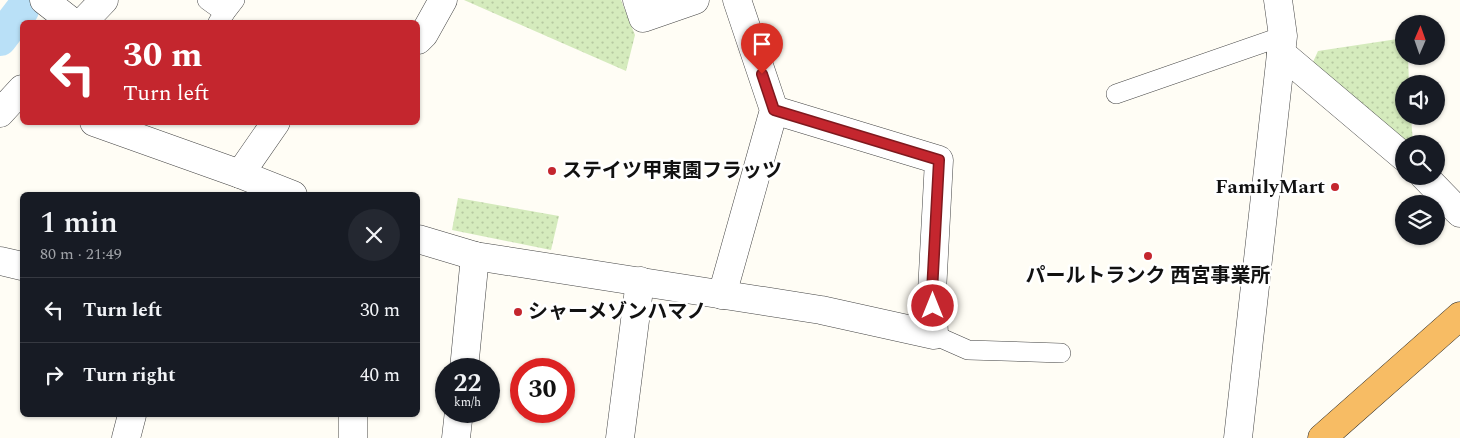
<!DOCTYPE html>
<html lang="en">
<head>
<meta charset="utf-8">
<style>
	:root { --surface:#171b24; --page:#242831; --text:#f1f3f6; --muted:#9ea1a6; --line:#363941 }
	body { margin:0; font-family:Spectral,"Noto Sans JP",serif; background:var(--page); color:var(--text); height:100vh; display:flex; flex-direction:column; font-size:19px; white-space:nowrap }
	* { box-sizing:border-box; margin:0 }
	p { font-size:16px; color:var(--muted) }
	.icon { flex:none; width:28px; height:28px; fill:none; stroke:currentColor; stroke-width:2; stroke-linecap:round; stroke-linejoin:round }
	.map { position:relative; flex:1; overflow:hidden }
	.details { position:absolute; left:20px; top:192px; width:400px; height:225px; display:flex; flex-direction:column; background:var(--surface); border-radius:8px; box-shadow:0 1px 4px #0004 }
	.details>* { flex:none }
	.banner { position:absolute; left:20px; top:20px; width:400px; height:105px; border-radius:8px; box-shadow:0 1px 4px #0004; background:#c4262e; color:#fff; overflow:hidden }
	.needle { width:32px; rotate:2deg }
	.tools { position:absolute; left:1395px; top:15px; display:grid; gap:10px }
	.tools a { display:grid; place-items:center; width:50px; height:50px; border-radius:50%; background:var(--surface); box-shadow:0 1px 4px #0004; font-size:25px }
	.speed { position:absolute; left:435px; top:358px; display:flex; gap:10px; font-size:25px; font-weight:700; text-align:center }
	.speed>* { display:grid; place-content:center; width:65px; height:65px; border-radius:50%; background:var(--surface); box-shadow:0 1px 4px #0004; line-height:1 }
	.speed small { font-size:12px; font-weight:400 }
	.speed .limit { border:8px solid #d22; background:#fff; color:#111 }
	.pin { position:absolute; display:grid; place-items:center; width:42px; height:42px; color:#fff; margin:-51px -21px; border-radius:50% 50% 50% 0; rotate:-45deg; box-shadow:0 0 5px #0007 }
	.pin .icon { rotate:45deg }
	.me { position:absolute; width:55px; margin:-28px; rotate:0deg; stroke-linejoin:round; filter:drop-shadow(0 0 4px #0008) }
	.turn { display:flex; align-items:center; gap:18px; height:105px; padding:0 20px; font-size:22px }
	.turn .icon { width:65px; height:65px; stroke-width:2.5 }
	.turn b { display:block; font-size:35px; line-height:42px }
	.round { display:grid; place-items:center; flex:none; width:52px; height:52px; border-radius:26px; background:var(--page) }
	.head { display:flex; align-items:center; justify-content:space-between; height:85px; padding:0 20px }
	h1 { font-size:30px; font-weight:600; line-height:38px }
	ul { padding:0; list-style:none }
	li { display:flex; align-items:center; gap:15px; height:65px; padding:0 20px; border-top:1px solid var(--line) }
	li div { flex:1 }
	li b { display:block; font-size:19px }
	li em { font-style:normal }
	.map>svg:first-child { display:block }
</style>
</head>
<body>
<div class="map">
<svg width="1460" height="438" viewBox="0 0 1460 438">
	<defs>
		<pattern id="park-dots" width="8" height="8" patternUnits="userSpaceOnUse" patternTransform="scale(1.25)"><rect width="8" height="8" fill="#d5ebbd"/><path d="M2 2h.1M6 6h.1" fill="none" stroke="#b6c8a1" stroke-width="1.8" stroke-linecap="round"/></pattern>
	</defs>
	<rect width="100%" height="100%" fill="#fffdf5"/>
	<g fill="url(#park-dots)">
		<path d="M464,0H621L635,35L626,71Z"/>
		<path d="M1404,38V56H1408L1409,84H1404V116H1411L1413,144H1409L1313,62L1318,51Z"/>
		<path d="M458,198L559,216L551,250L452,230Z"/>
	</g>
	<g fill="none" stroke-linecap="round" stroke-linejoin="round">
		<path stroke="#b9e0f7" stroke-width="34" d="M0,39L22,10"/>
		<defs>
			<g id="service">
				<path d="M207,0L225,13"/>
				<path d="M218,22L235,0"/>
				<path d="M1116,94L1283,36"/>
				<path d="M934,335L968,350L1061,353"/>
			</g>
			<g id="pedestrian">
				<path d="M1281,53L1404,157"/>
				<path d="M1424,176L1457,210"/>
			</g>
			<g id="minor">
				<path d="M44,0L72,22"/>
				<path d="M637,0L643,18L695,0"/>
				<path d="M83,22L104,0"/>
				<path d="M418,40L424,34L443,0"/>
				<path d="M0,113L22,89"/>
				<path d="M94,122L240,174L293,195"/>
				<path d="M240,174L276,122"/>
				<path d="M1457,210L1460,213"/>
				<path d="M418,239L475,256L821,310L934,335L932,292L939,160L774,110"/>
				<path d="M0,261L22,266"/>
				<path d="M722,295L774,110L737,0"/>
				<path d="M464,369L475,256"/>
				<path d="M126,438L132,415"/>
				<path d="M353,438V415"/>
				<path d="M456,438L459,411"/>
				<path d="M620,438L640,281"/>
				<path d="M1238,438L1283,36L1278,0"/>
			</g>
			<path id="trunk" d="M1322,438L1460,316"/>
		</defs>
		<use href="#service" stroke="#444" stroke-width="20"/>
		<use href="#pedestrian" stroke="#444" stroke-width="29"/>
		<use href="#minor" stroke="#444" stroke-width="29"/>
		<use href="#trunk" stroke="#222" stroke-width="29"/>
		<use href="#service" stroke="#fff" stroke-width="19"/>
		<use href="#pedestrian" stroke="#fff" stroke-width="28"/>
		<use href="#minor" stroke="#fff" stroke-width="28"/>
		<use href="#trunk" stroke="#f7bc64" stroke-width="28"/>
	</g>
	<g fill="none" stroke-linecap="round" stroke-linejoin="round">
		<defs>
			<path id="route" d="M762,74L774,110L939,160L932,292L933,306"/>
		</defs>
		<use href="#route" stroke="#7f191e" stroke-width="12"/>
		<use href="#route" stroke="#c4262e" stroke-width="9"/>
	</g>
	<g fill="#c4262e" stroke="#fff" stroke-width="2">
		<circle cx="552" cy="171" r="5"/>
		<circle cx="1335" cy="187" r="5"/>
		<circle cx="1148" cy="256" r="5"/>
		<circle cx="518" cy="312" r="5"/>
	</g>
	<g text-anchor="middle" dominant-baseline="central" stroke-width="5" stroke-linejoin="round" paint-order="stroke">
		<g font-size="20" font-weight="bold" fill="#111" stroke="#fff" text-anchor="start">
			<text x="562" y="171">ステイツ甲東園フラッツ</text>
			<text x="1325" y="187" text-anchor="end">FamilyMart</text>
			<text x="1148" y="276" text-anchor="middle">パールトランク 西宮事業所</text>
			<text x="528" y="312">シャーメゾンハマノ</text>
		</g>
	</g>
</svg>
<div class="tools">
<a><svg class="needle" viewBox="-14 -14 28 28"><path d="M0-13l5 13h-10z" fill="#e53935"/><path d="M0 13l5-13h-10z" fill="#9ea1a6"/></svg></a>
<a><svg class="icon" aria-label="sound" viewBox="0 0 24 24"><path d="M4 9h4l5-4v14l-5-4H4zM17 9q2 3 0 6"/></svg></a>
<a><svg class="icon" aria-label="search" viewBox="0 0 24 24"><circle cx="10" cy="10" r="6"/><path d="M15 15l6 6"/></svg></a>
<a><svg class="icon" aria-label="layers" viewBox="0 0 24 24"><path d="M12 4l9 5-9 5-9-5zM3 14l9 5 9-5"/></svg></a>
</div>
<div class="speed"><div>22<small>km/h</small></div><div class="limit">30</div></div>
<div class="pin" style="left:762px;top:74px;background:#d93025"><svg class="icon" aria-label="arrive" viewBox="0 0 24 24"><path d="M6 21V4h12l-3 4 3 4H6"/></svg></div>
<svg class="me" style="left:933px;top:306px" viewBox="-20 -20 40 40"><circle r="17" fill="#c4262e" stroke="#fff" stroke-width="3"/><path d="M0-11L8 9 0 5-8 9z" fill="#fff"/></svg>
<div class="banner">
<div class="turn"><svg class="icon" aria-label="left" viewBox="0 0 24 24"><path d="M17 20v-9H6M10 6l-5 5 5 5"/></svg><div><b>30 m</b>Turn left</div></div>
</div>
<section class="details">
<div class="head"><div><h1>1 min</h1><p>80 m · 21:49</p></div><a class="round"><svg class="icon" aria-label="close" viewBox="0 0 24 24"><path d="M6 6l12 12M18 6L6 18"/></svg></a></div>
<ul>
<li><svg class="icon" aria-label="left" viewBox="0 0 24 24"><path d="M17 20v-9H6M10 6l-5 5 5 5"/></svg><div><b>Turn left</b></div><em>30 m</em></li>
<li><svg class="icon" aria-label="right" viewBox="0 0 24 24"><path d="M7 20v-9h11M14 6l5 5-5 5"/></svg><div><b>Turn right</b></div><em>40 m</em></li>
</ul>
</section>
</div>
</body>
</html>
